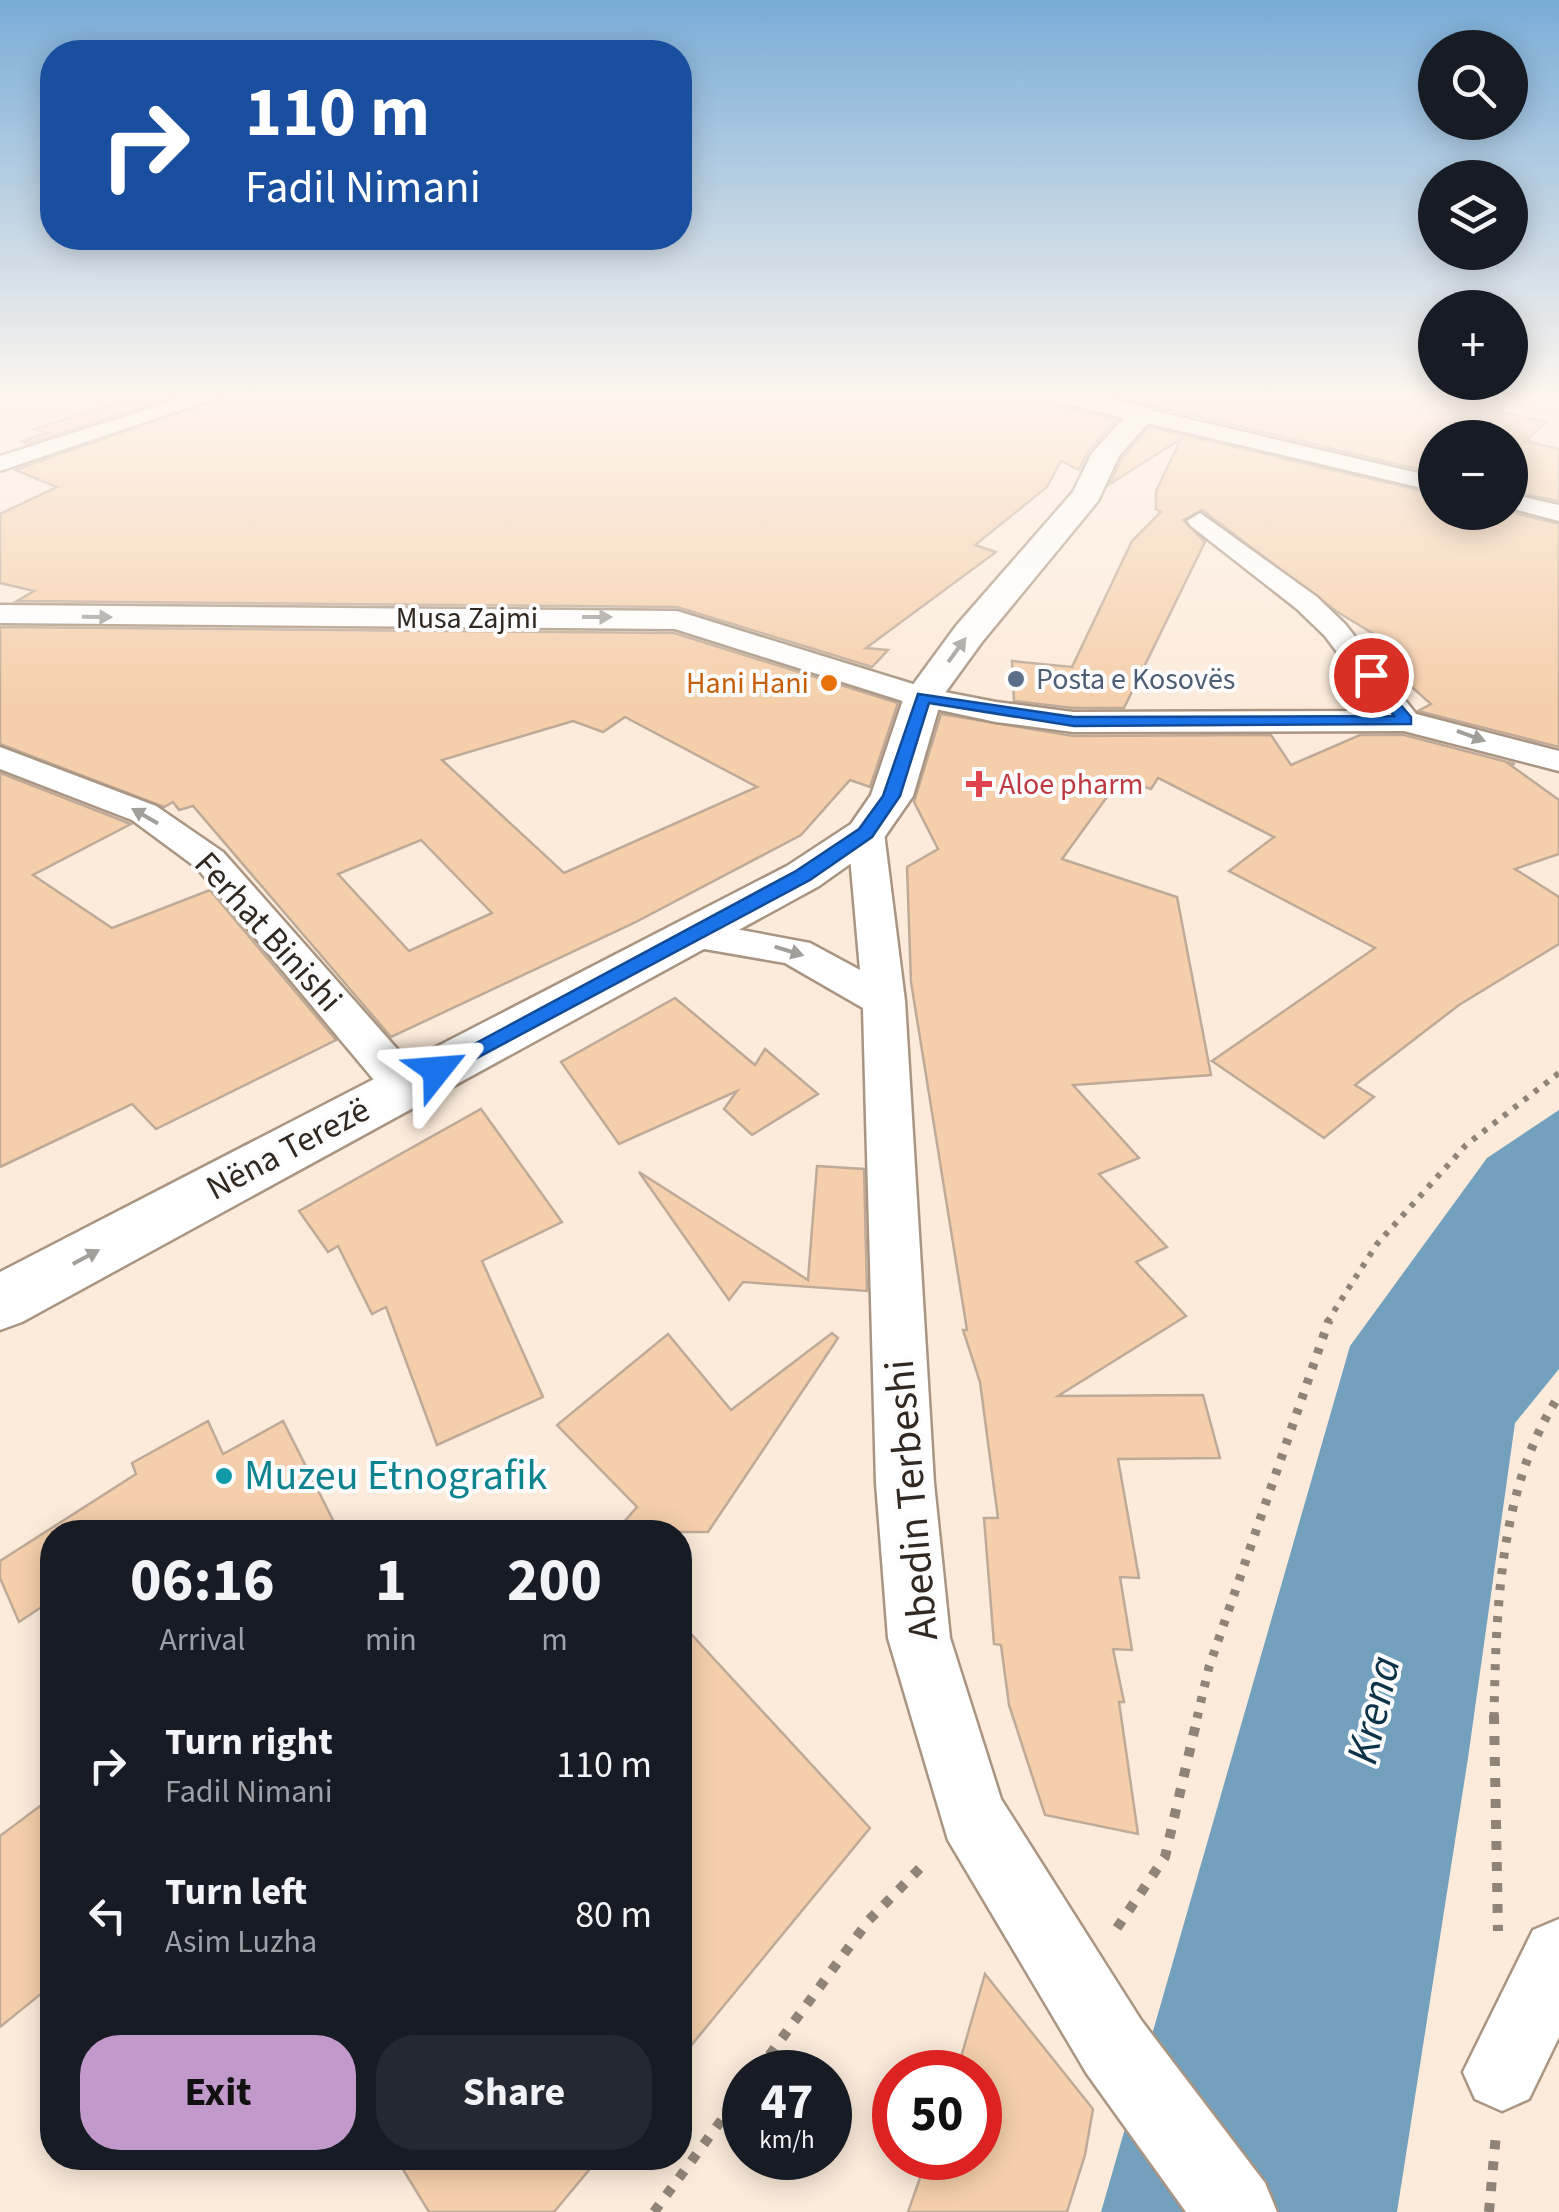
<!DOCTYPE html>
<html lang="en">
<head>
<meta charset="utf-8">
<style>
	:root { --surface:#171b24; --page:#242831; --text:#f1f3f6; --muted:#9ea1a6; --accent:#c199ca }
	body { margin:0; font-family:"Source Sans 3",sans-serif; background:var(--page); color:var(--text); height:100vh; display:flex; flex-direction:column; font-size:38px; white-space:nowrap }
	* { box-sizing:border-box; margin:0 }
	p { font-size:32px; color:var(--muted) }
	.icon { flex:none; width:55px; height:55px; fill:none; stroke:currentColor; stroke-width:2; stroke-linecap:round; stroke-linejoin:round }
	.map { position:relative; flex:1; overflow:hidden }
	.panel { position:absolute; left:40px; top:1520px; width:652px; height:650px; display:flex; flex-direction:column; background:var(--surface); border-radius:40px; box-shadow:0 5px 25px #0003 }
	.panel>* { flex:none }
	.guide { position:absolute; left:40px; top:40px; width:652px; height:210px; border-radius:40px; box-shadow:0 5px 25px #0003; background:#1a4fa0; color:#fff; overflow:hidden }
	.controls { position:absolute; left:1418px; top:30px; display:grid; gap:20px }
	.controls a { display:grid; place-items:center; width:110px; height:110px; border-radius:50%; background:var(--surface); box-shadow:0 5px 25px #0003; font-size:50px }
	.speed { position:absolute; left:722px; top:2050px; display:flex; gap:20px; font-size:50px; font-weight:700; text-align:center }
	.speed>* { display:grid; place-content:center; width:130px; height:130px; border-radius:50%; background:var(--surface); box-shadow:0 5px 25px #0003; line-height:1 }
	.speed small { font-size:25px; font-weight:400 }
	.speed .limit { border:15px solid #d22; background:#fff; color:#111 }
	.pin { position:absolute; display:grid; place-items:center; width:85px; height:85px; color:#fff; margin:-42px; border:5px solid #fff; border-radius:50%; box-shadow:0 2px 10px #0007 }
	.me { position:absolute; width:110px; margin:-55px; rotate:62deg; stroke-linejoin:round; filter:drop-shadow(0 0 8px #0008) }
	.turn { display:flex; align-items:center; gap:35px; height:210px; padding:0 40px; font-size:45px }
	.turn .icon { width:130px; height:130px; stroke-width:2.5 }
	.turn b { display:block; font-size:70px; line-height:85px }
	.eta { display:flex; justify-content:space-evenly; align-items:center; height:170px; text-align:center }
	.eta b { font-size:60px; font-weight:700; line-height:70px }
	.action { display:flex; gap:20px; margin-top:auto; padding:20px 40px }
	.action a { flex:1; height:115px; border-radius:40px; background:var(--accent); color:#111; font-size:40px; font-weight:700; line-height:115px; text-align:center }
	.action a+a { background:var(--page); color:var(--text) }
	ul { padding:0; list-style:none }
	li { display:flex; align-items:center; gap:30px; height:150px; padding:0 40px }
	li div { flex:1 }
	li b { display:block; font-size:38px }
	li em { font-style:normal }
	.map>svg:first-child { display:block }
</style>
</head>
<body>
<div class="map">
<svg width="1559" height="2212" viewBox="0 0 1559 2212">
	<rect width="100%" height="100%" fill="#fcebdb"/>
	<path fill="#73a0bd" d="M1559,1110V1369L1515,1423L1468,1758L1397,2212H1101L1350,1346L1487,1158Z"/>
	<g fill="#f5cfab" stroke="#bfaa97" stroke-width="2.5" fill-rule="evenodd">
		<path d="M140,396H178L27,444L22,441L48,433L34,429Z"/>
		<path d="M226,396H1047L1054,405L1117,420L1089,450L1079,470L1061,461L1047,487L975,545L996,552L866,648L888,650L872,667L677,607L17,601L34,591L0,583V514L57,487L15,470Z"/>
		<path d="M1112,396H1520L1497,411L1546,422L1526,441L1559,449V501L1510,491V438H1435V473Z"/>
		<path d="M1149,427L1435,494V512H1510L1559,524V747L1418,711L1431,704L1370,650L1395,647L1336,611L1202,510L1183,520L1205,542L1124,708H1073L1014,701L1012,661L1072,667L1132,541L1161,512L1156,509V491L1181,439L1110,484L1122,458Z"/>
		<path d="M0,627L674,633L898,703L870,787L850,780L801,835L634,923L391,1037L193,806L179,810L173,802L164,807L0,744ZM625,717L757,787L564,873L442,760L573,721L603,732ZM421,840L492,913L409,951L338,874Z"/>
		<path d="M941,714L1073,736L1271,735L1291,765L1360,735H1404L1515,764H1509L1559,800V854L1515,869L1559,897V944L1459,1005L1355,1085L1374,1097L1324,1138L1212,1061L1375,948L1229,871L1274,837L1158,778L1151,789L1120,779L1062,859L1177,897L1211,1075L1073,1085L1139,1158L1099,1174L1167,1247L1136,1262L1186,1316L1058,1396L1203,1395L1220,1458L1118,1459L1139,1578L1120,1577L1132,1650L1113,1649L1124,1702H1119L1138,1834L1045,1815L1009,1705L1001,1645L994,1644L984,1518H998L980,1382L963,1330H967L911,982L907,867L938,849L914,802Z"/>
		<path d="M0,773L131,824L33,875L112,928L210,890L336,1040L156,1129L132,1104L0,1167Z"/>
		<path d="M675,998L755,1065L765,1049L818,1094L752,1135L724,1109L737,1091L619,1144L561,1062Z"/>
		<path d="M481,1109L562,1222L482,1261L543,1397L437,1445L386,1307L372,1314L338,1246L328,1252L299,1211Z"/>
		<path d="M817,1166L864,1169L867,1291L743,1282L729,1300L639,1172L808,1280Z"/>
		<path d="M832,1333L838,1338L708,1532H615L637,1507L557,1425L668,1334L731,1410Z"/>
		<path d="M208,1421L223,1454L283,1421L339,1532H52V1600L19,1622L0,1578V1561L136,1474L132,1463Z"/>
		<path d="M680,1622L870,1828L680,2059Z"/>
		<path d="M52,1797V1985L0,2027V1836Z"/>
		<path d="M985,1974L1093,2109L1085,2155L1067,2212H908L927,2158H980V2072L957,2071Z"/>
		<path d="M396,2158H599L554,2212H429Z"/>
	</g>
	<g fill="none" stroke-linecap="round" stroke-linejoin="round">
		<defs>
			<g id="minor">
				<path d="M190,396H222L0,471V456Z"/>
				<path d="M1142,408L1435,477V491L1134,420L1131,415Z"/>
				<path d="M1510,494L1559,505V521L1510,508Z"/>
				<path d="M1200,513L1317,597L1345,624L1416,714L1559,751V771L1404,731L1073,732L996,722L912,704L675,629L0,623V605L677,611L929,689L996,702L1073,712L1381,711L1325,636L1297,609L1191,526L1187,521Z"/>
				<path d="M0,747L156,806L223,852L421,1076L427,1087L421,1098L405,1103L389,1098L197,868L132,820L0,769Z"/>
				<path d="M866,822L879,825L884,833L905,1001L934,1483L950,1638L1001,1799L1141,2020L1265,2183L1277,2212H1186L1087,2074L948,1840L888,1638L876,1483L863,1008L785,963L693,947L679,943L673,934L679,925L693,921L810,943L860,970L848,833L853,825Z"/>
				<path d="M1559,1919V2037L1529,2099L1502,2111L1475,2099L1463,2072L1533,1930Z"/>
			</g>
			<path id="secondary" d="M1051,396H1096L1151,409L1155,415L1119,456L1098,501L982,642L942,697L913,796L881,842L819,886L22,1322L0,1330V1272L787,866L851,824L871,795L904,697L956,626L1073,492L1092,453L1124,418L1055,401Z"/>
		</defs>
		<use href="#minor" stroke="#a99582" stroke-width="5"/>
		<use href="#secondary" stroke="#a99582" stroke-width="5"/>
		<path stroke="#908478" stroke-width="6" stroke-dasharray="5 8" stroke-linecap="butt" d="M1327,1322L1377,1244L1466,1145L1559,1073"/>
		<g stroke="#908478" stroke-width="9" stroke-dasharray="6 10" stroke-linecap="butt">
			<path d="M1197,1718L1209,1667L1329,1320"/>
			<path d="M1494,1718C1496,1611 1499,1487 1559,1396"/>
		</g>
		<g stroke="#908478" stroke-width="10" stroke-dasharray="9 12" stroke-linecap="butt">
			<path d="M1494,1715L1498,1931"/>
			<path d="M1117,1928L1165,1857L1198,1715"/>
			<path d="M757,2072L869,1920L928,1860"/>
			<path d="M654,2212L745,2088"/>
			<path d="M1489,2212L1496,2134"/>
		</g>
		<use href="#minor" fill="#fff" fill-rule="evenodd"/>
		<use href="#secondary" fill="#fff" fill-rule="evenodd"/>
	</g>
	<defs><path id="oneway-solid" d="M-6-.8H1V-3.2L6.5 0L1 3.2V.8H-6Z" transform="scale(2.5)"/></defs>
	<g fill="#a29f9b">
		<use href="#oneway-solid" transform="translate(97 617) rotate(1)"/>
		<use href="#oneway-solid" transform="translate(597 617)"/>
		<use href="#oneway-solid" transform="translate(957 650) rotate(-54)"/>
		<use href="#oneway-solid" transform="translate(1471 736) rotate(20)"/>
		<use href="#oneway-solid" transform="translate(145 816) rotate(-150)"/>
		<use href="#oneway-solid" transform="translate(789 951) rotate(17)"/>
		<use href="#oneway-solid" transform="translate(86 1257) rotate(-28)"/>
	</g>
	<linearGradient id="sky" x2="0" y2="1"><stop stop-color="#79acd7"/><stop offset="0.56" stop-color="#fef6ef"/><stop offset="1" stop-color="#fef6ef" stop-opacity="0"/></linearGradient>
	<rect width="1559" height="706" fill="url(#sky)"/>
	<path fill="#1a73e8" stroke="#114b97" stroke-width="2.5" d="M1371,671L1411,717V724L1074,726L929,703L900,796L872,837L810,880L445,1075H429L426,1070L796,871L859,829L883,796L918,694L1074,717L1394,716L1364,675Z"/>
	<circle fill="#5c6f8a" stroke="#fcfcfc" stroke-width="4" cx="1016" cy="679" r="10"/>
	<circle fill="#e8710a" stroke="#fcfcfc" stroke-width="4" cx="829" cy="683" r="10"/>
	<path fill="#e0444e" stroke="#fcfcfc" stroke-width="4" d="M974 769h10v10h10v10h-10v10h-10v-10h-10v-10h10z"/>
	<circle fill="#0f9aa8" stroke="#fcfcfc" stroke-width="4" cx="224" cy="1476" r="10"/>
	<g text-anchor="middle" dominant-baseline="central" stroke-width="8" stroke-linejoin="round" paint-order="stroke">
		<g font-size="30" fill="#312921" stroke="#fcfcfc">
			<text x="467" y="618">Musa Zajmi</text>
		</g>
		<g font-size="30" fill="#4e5e75" stroke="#fcfcfc" text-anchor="start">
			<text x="1036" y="679">Posta e Kosovës</text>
		</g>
		<g font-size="30" fill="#c56008" stroke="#fcfcfc" text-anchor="end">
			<text x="809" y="683">Hani Hani</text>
		</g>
		<g font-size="30" fill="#be3a42" stroke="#fcfcfc" text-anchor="start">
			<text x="999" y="784">Aloe pharm</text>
		</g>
		<g font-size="35" fill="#312921" stroke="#fcfcfc">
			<text transform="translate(268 932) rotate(48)">Ferhat Binishi</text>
			<text transform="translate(288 1149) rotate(-28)">Nëna Terezë</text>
		</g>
		<g font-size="42" fill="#0d838f" stroke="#fcfcfc" text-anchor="start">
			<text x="244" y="1476">Muzeu Etnografik</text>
		</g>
		<g font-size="42" fill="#312921" stroke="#fcfcfc">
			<text transform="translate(912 1500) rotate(-95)">Abedin Terbeshi</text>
		</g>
		<g font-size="45" font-style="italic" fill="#0c3347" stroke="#fcfcfc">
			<text transform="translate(1374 1710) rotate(-77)">Krena</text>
		</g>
	</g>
</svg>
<div class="controls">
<a><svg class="icon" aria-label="search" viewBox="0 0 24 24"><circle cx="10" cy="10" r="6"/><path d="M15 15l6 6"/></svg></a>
<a><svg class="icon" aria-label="layers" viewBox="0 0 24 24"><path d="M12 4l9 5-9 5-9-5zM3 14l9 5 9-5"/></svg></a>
<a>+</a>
<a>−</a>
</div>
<div class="speed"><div>47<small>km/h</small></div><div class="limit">50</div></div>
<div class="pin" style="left:1371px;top:675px;background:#d93025"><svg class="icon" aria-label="arrive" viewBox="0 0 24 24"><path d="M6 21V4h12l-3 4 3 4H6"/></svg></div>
<svg class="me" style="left:437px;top:1070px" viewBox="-20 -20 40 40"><path d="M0-17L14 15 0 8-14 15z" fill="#1a73e8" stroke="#fff" stroke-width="4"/></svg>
<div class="guide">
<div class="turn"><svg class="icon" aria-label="right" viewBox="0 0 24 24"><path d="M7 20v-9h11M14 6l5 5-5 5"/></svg><div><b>110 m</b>Fadil Nimani</div></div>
</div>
<section class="panel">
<div class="eta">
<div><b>06:16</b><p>Arrival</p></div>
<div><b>1</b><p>min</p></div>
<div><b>200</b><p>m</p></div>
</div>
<ul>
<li><svg class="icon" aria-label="right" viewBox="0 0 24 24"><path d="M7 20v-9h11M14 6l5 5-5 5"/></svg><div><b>Turn right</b><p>Fadil Nimani</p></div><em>110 m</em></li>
<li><svg class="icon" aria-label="left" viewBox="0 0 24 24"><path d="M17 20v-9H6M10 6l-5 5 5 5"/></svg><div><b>Turn left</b><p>Asim Luzha</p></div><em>80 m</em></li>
</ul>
<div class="action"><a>Exit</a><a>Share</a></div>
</section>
</div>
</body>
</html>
